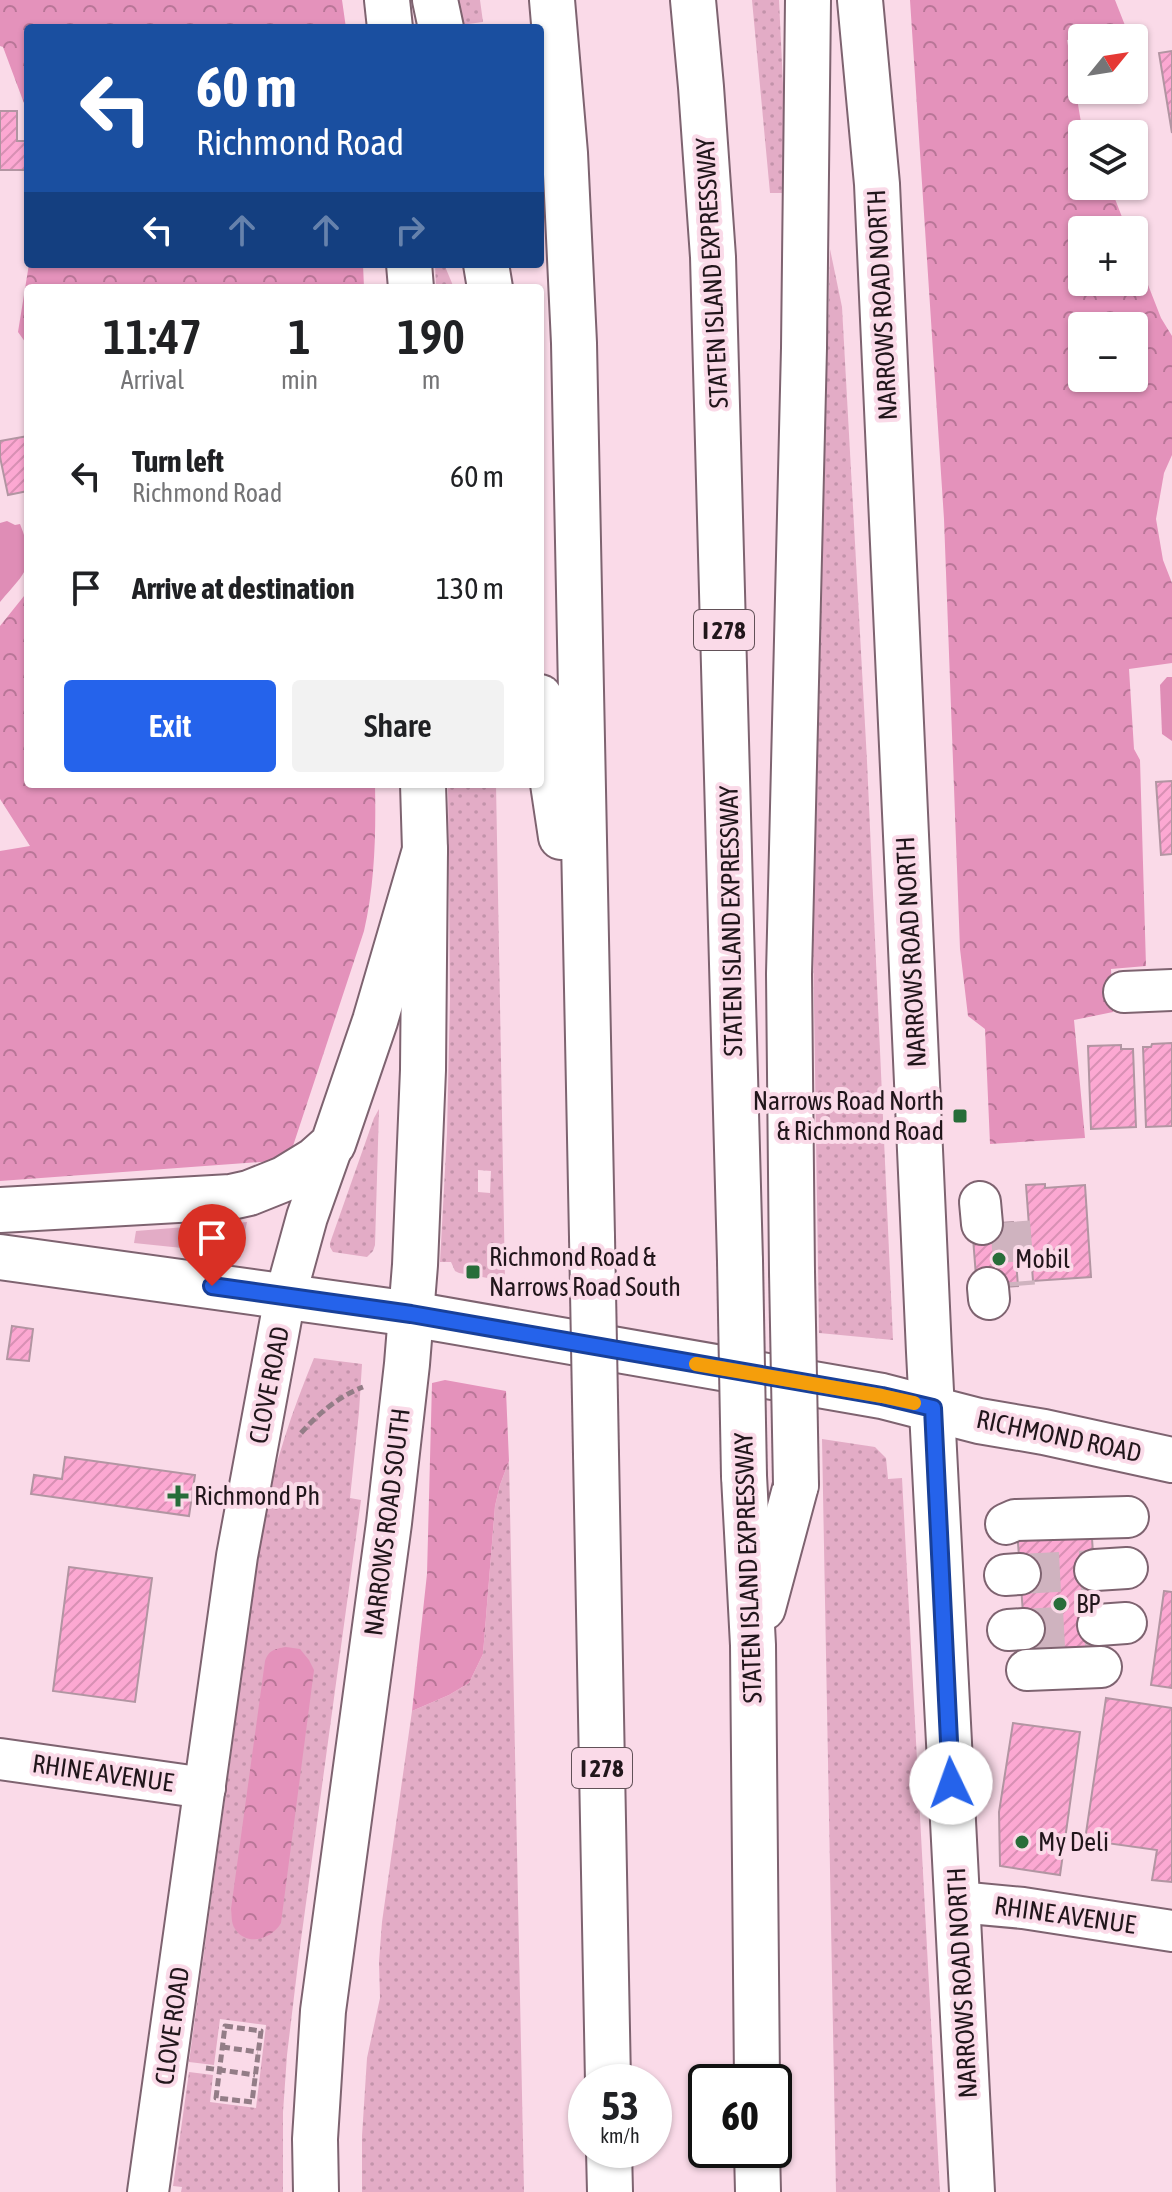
<!DOCTYPE html>
<html lang="en">
<head>
<meta charset="utf-8">
<style>
	:root { --surface:#fff; --page:#f2f2f2; --text:#202124; --muted:#757577; --accent:#2563eb }
	body { margin:0; font-family:"Asap Condensed",sans-serif; background:var(--page); color:var(--text); height:100vh; display:flex; flex-direction:column; font-size:30px; white-space:nowrap }
	* { box-sizing:border-box; margin:0 }
	p { font-size:26px; color:var(--muted) }
	.icon { flex:none; width:44px; height:44px; fill:none; stroke:currentColor; stroke-width:2; stroke-linecap:round; stroke-linejoin:round }
	.map { position:relative; flex:1; overflow:hidden }
	.drawer { position:absolute; left:24px; top:284px; width:520px; height:504px; display:flex; flex-direction:column; background:var(--surface); border-radius:8px; box-shadow:0 2px 6px #0004 }
	.drawer>* { flex:none }
	.guide { position:absolute; left:24px; top:24px; width:520px; height:244px; border-radius:8px; box-shadow:0 2px 6px #0004; background:#1a4fa0; color:#fff; overflow:hidden }
	.needle { width:52px; rotate:60deg }
	.buttons { position:absolute; left:1068px; top:24px; display:grid; gap:16px }
	.buttons a { display:grid; place-items:center; width:80px; height:80px; border-radius:8px; background:var(--surface); box-shadow:0 2px 6px #0004; font-size:40px }
	.speed { position:absolute; left:568px; top:2064px; display:flex; gap:16px; font-size:40px; font-weight:700; text-align:center }
	.speed>* { display:grid; place-content:center; width:104px; height:104px; border-radius:50%; background:var(--surface); box-shadow:0 2px 6px #0004; line-height:1 }
	.speed small { font-size:20px; font-weight:400 }
	.speed .limit { border:4px solid #111; border-radius:12px; background:#fff; color:#111 }
	.pin { position:absolute; display:grid; place-items:center; width:68px; height:68px; color:#fff; margin:-82px -34px; border-radius:50% 50% 50% 0; rotate:-45deg; box-shadow:0 0 8px #0007 }
	.pin .icon { rotate:45deg }
	.me { position:absolute; width:88px; margin:-44px; rotate:357deg; stroke-linejoin:round; filter:drop-shadow(0 0 6px #0008) }
	.turn { display:flex; align-items:center; gap:28px; height:168px; padding:0 40px; font-size:36px }
	.turn .icon { width:104px; height:104px; stroke-width:2.5 }
	.turn b { display:block; font-size:56px; line-height:68px }
	.lanes { display:flex; align-items:center; height:76px; padding:0 40px; background:#0003; justify-content:center; gap:40px; direction:ltr }
	.lanes .off { opacity:.35 }
	.eta { display:flex; justify-content:space-evenly; align-items:center; height:136px; text-align:center }
	.eta b { font-size:48px; font-weight:600; line-height:56px }
	.cta { display:flex; gap:16px; margin-top:auto; padding:16px 40px }
	.cta a { flex:1; height:92px; border-radius:8px; background:var(--accent); color:#fff; font-size:32px; font-weight:600; line-height:92px; text-align:center }
	.cta a+a { background:var(--page); color:var(--text) }
	ul { padding:0; list-style:none }
	li { display:flex; align-items:center; gap:24px; height:112px; padding:0 40px }
	li div { flex:1 }
	li b { display:block; font-size:30px }
	li em { font-style:normal }
	.map>svg:first-child { display:block }
</style>
</head>
<body>
<div class="map">
<svg width="1172" height="2192" viewBox="0 0 1172 2192">
	<defs>
		<pattern id="grass-dots" width="8" height="8" patternUnits="userSpaceOnUse" patternTransform="scale(2)"><rect width="8" height="8" fill="#e3acc6"/><path d="M2 2h.1M6 6h.1" fill="none" stroke="#c293aa" stroke-width="1.8" stroke-linecap="round"/></pattern>
		<pattern id="forest-crowns" width="20" height="18" patternUnits="userSpaceOnUse" patternTransform="scale(2)"><rect width="20" height="18" fill="#e492bb"/><path d="M2 6a3 3 0 1 1 6 0M12 15a3 3 0 1 1 6 0" fill="none" stroke="#b87697"/></pattern>
		<pattern id="building-hatch" width="6" height="6" patternUnits="userSpaceOnUse" patternTransform="scale(2)"><rect width="6" height="6" fill="#fca8d2"/><path d="M-1 1l2-2M0 6l6-6M5 7l2-2" fill="none" stroke="#d890b4"/></pattern>
	</defs>
	<rect width="100%" height="100%" fill="#fadae8"/>
	<g fill="url(#grass-dots)" fill-rule="evenodd">
		<path d="M452,0H480L483,22L468,24V28H458Z"/>
		<path d="M752,0H779L784,106V193H770Z"/>
		<path d="M830,249L842,307L867,761L893,1340L819,1333L813,938Z"/>
		<path d="M435,264H444L454,288H436Z"/>
		<path d="M448,784H496L505,1281L459,1273L455,1271L451,1262H440L447,1133L450,999ZM478,1170L491,1171L490,1193L478,1192Z"/>
		<path d="M379,1109L375,1245L373,1251L367,1257L333,1252L330,1247V1243L374,1118Z"/>
		<path d="M314,1358L362,1364L359,1412L350,1498L361,1500L300,1947L287,2055L283,2112V2192H181L182,2187L173,2186L189,2072L213,2075L210,2102L256,2108L266,2025L220,2019L214,2065L189,2062L263,1521C274,1465 292,1411 314,1358Z"/>
		<path d="M822,1439L875,1447L886,1458L888,1479L902,1478L940,2192H836Z"/>
		<path d="M509,1461L524,2192H362V2136L367,2058L380,1998L379,1962L382,1922L412,1711L449,1695L469,1683L483,1654L495,1506L500,1485Z"/>
	</g>
	<g fill="url(#forest-crowns)" fill-rule="evenodd">
		<path d="M0,0H342L346,28H28V114L3,47L0,46Z"/>
		<path d="M910,0H1115L1128,33L1067,40L1083,134L1082,186H1110L1127,230H1082V282H1134V249L1161,318L1172,336V455L1164,473L1156,519L1163,560L1172,583V663L1129,669L1134,749L1140,760L1146,966L1111,969L1113,1012L1074,1020L1085,1138L990,1144L985,1029L968,1016L960,949L944,519ZM1082,326H1134V378H1082Z"/>
		<path d="M29,264H363L364,288H28V346L18,332Z"/>
		<path d="M28,591V784H375C376,833 375,884 364,931L293,1146L288,1153L274,1161L0,1181V851L30,846L0,799V626Z"/>
		<path d="M445,1380L506,1391L509,1461L500,1485L495,1506L483,1654L469,1683L449,1695L412,1711L427,1574L432,1383Z"/>
		<path d="M286,1647L300,1649L309,1660L314,1670L281,1923C272,1939 247,1947 235,1929C231,1923 232,1916 231,1909L265,1661C269,1650 274,1649 286,1647Z"/>
	</g>
	<path fill="#e3acc6" d="M247,1222L240,1254L134,1243L136,1231Z"/>
	<g fill="#df8db6">
		<path d="M7,521L15,525L20,524C37,567 27,570 0,602V523Z"/>
		<path d="M1167,677H1172V741L1162,734L1160,685Z"/>
	</g>
	<g fill="url(#building-hatch)" stroke="#b295a2" stroke-width="2">
		<path d="M1172,51V133L1159,53Z"/>
		<path d="M0,111H17V141H28V170H0Z"/>
		<path d="M28,436V491L8,495L0,457V441Z"/>
		<path d="M1172,781V854L1161,855L1156,782Z"/>
		<path d="M1172,1043V1126L1146,1127L1143,1047H1151L1152,1044Z"/>
		<path d="M1121,1045V1049H1133L1136,1127L1091,1129L1088,1046Z"/>
		<path d="M1045,1184V1188L1085,1185L1091,1277L1033,1281L1026,1185Z"/>
		<path d="M1013,1222L1018,1286L977,1289L972,1225Z"/>
		<path d="M12,1326L33,1329L29,1361L7,1359Z"/>
		<path d="M65,1457L195,1475L189,1516L31,1494L34,1475L62,1479Z"/>
		<path d="M1091,1524L1101,1670H1027L1017,1529Z"/>
		<path d="M69,1567L152,1578L135,1702L53,1691Z"/>
		<path d="M1164,1591L1172,1592V1688L1151,1685Z"/>
		<path d="M1106,1698L1172,1708V1882L1152,1880L1157,1850L1085,1840Z"/>
		<path d="M1013,1723L1080,1732L1060,1875L1000,1866L999,1812Z"/>
	</g>
	<g fill="none" stroke-linecap="round" stroke-linejoin="round">
		<g stroke="#cfb3bf" stroke-width="40" stroke-dasharray="40 20" stroke-linecap="butt">
			<path d="M1010,1222L1015,1286"/>
			<path d="M1020,1574L1095,1570"/>
			<path d="M1024,1629L1098,1625"/>
		</g>
		<defs>
			<g id="minor">
				<path d="M1124,992L1172,990"/>
				<path d="M980,1202L982,1224"/>
				<path d="M988,1288L989,1299"/>
				<path d="M1006,1524L1015,1520L1128,1517"/>
				<path d="M1095,1570L1127,1568"/>
				<path d="M1005,1575L1020,1574"/>
				<path d="M1098,1625L1126,1623"/>
				<path d="M1008,1630L1024,1629"/>
				<path d="M1027,1670L1101,1667"/>
				<path d="M0,1759L205,1788"/>
				<path d="M958,1902L1023,1908L1172,1931"/>
				<path d="M148,2192L237,1556L285,1297L307,1217L333,1144"/>
			</g>
			<g id="major">
				<path d="M387,0L390,28"/>
				<path d="M860,0L877,184L929,1352L972,2192"/>
				<path d="M409,264L411,288"/>
				<path d="M0,1210L231,1197L249,1193L284,1179L315,1160L333,1144L375,1021L425,850L423,784"/>
				<path d="M0,1257L411,1314L882,1396L979,1421L1044,1432L1172,1460"/>
				<path d="M316,2192L315,2139L323,2011L389,1523L407,1364L415,1265L423,1070L425,850"/>
			</g>
			<g id="highway">
				<path d="M435,0L441,28"/>
				<path d="M552,0L565,153L574,343L592,1237"/>
				<path d="M693,0L701,87L713,257L740,1261"/>
				<path d="M486,264L490,288"/>
				<path d="M540,697L561,837"/>
				<path d="M792,1272L789,974L804,348L808,0"/>
				<path d="M596,1454L608,2082"/>
				<path d="M744,1476L753,1645L757,2082"/>
				<path d="M763,1608L796,1485"/>
				<path d="M609,2150L610,2192"/>
				<path d="M757,2150L758,2192"/>
			</g>
		</defs>
		<use href="#minor" stroke="#7e6370" stroke-width="44"/>
		<use href="#major" stroke="#7e6370" stroke-width="48"/>
		<use href="#highway" stroke="#7e6370" stroke-width="48"/>
		<g stroke="#937d87" stroke-width="5" stroke-dasharray="8 4" stroke-linecap="butt">
			<path d="M301,1433C318,1414 339,1396 363,1387"/>
			<path d="M225,2026L261,2031L252,2102L216,2098Z"/>
			<path d="M222,2047L258,2052"/>
			<path d="M206,2068L255,2075"/>
		</g>
		<use href="#minor" stroke="#fff" stroke-width="40"/>
		<use href="#major" stroke="#fff" stroke-width="44"/>
		<use href="#highway" stroke="#fff" stroke-width="44"/>
		<defs>
			<g id="highway-bridge">
				<path d="M592,1237L596,1454"/>
				<path d="M740,1261L744,1476"/>
				<path d="M792,1272L796,1485"/>
			</g>
		</defs>
		<use href="#highway-bridge" stroke="#7e6370" stroke-width="48" stroke-linecap="butt"/>
		<use href="#highway-bridge" stroke="#fff" stroke-width="44"/>
	</g>
	<g fill="none" stroke-linecap="round" stroke-linejoin="round">
		<defs>
			<path id="route" d="M212,1286L411,1314L882,1396L933,1408L951,1783"/>
		</defs>
		<use href="#route" stroke="#184099" stroke-width="20"/>
		<use href="#route" stroke="#2563eb" stroke-width="14"/>
		<path stroke="#f59e0b" stroke-width="14" d="M696,1364L882,1396L914,1403"/>
	</g>
	<g fill="#276d39" stroke="#fadae8" stroke-width="3">
		<rect x="952" y="1108" width="16" height="16" rx="4"/>
		<circle cx="999" cy="1259" r="8"/>
		<rect x="465" y="1264" width="16" height="16" rx="4"/>
		<path d="M174 1484h8v8h8v8h-8v8h-8v-8h-8v-8h8z"/>
		<circle cx="1060" cy="1604" r="8"/>
		<circle cx="1022" cy="1842" r="8"/>
	</g>
	<g text-anchor="middle" dominant-baseline="central" stroke-width="8" stroke-linejoin="round" paint-order="stroke">
		<g fill="#fadae8" stroke="#625158" stroke-width="2">
			<rect x="694" y="610" width="60" height="40" rx="6"/>
			<rect x="572" y="1748" width="60" height="40" rx="6"/>
		</g>
		<g font-size="24" font-weight="bold" fill="#21161b">
			<text x="724" y="630">I 278</text>
			<text x="602" y="1768">I 278</text>
		</g>
		<g font-size="26" fill="#21161b" stroke="#fadae8">
			<text transform="translate(712 273) rotate(-93)">STATEN ISLAND EXPRESSWAY</text>
			<text transform="translate(882 305) rotate(-93)">NARROWS ROAD NORTH</text>
			<text transform="translate(731 921) rotate(-91)">STATEN ISLAND EXPRESSWAY</text>
			<text transform="translate(911 952) rotate(-93)">NARROWS ROAD NORTH</text>
			<text transform="translate(269 1385) rotate(-79)">CLOVE ROAD</text>
			<text transform="translate(1059 1436) rotate(12)">RICHMOND ROAD</text>
			<text transform="translate(387 1522) rotate(-83)">NARROWS ROAD SOUTH</text>
			<text transform="translate(748 1568) rotate(-92)">STATEN ISLAND EXPRESSWAY</text>
			<text transform="translate(103 1773) rotate(8)">RHINE AVENUE</text>
			<text transform="translate(1065 1915) rotate(8)">RHINE AVENUE</text>
			<text transform="translate(962 1983) rotate(-93)">NARROWS ROAD NORTH</text>
			<text transform="translate(172 2026) rotate(-82)">CLOVE ROAD</text>
		</g>
		<g font-size="26" fill="#21161b" stroke="#fadae8" text-anchor="start">
			<text x="944" y="1101" text-anchor="end">Narrows Road North<tspan x="944" dy="30">&amp; Richmond Road</tspan></text>
			<text x="489" y="1257">Richmond Road &amp;<tspan x="489" dy="30">Narrows Road South</tspan></text>
			<text x="1015" y="1259">Mobil</text>
			<text x="194" y="1496">Richmond Ph</text>
			<text x="1076" y="1604">BP</text>
			<text x="1038" y="1842">My Deli</text>
		</g>
	</g>
</svg>
<div class="buttons">
<a><svg class="needle" viewBox="-14 -14 28 28"><path d="M0-13l5 13h-10z" fill="#e53935"/><path d="M0 13l5-13h-10z" fill="#757577"/></svg></a>
<a><svg class="icon" aria-label="layers" viewBox="0 0 24 24"><path d="M12 4l9 5-9 5-9-5zM3 14l9 5 9-5"/></svg></a>
<a>+</a>
<a>−</a>
</div>
<div class="speed"><div>53<small>km/h</small></div><div class="limit">60</div></div>
<div class="pin" style="left:212px;top:1286px;background:#d93025"><svg class="icon" aria-label="arrive" viewBox="0 0 24 24"><path d="M6 21V4h12l-3 4 3 4H6"/></svg></div>
<svg class="me" style="left:951px;top:1783px" viewBox="-20 -20 40 40"><circle r="19" fill="#fff"/><path d="M0-13L10 11 0 6-10 11z" fill="#2563eb"/></svg>
<div class="guide">
<div class="turn"><svg class="icon" aria-label="left" viewBox="0 0 24 24"><path d="M17 20v-9H6M10 6l-5 5 5 5"/></svg><div><b>60 m</b>Richmond Road</div></div>
<div class="lanes"><svg class="icon" aria-label="left" viewBox="0 0 24 24"><path d="M17 20v-9H6M10 6l-5 5 5 5"/></svg><svg class="icon off" aria-label="ahead" viewBox="0 0 24 24"><path d="M12 20V5M6 11l6-6 6 6"/></svg><svg class="icon off" aria-label="ahead" viewBox="0 0 24 24"><path d="M12 20V5M6 11l6-6 6 6"/></svg><svg class="icon off" aria-label="right" viewBox="0 0 24 24"><path d="M7 20v-9h11M14 6l5 5-5 5"/></svg></div>
</div>
<section class="drawer">
<div class="eta">
<div><b>11:47</b><p>Arrival</p></div>
<div><b>1</b><p>min</p></div>
<div><b>190</b><p>m</p></div>
</div>
<ul>
<li><svg class="icon" aria-label="left" viewBox="0 0 24 24"><path d="M17 20v-9H6M10 6l-5 5 5 5"/></svg><div><b>Turn left</b><p>Richmond Road</p></div><em>60 m</em></li>
<li><svg class="icon" aria-label="arrive" viewBox="0 0 24 24"><path d="M6 21V4h12l-3 4 3 4H6"/></svg><div><b>Arrive at destination</b></div><em>130 m</em></li>
</ul>
<div class="cta"><a>Exit</a><a>Share</a></div>
</section>
</div>
</body>
</html>
